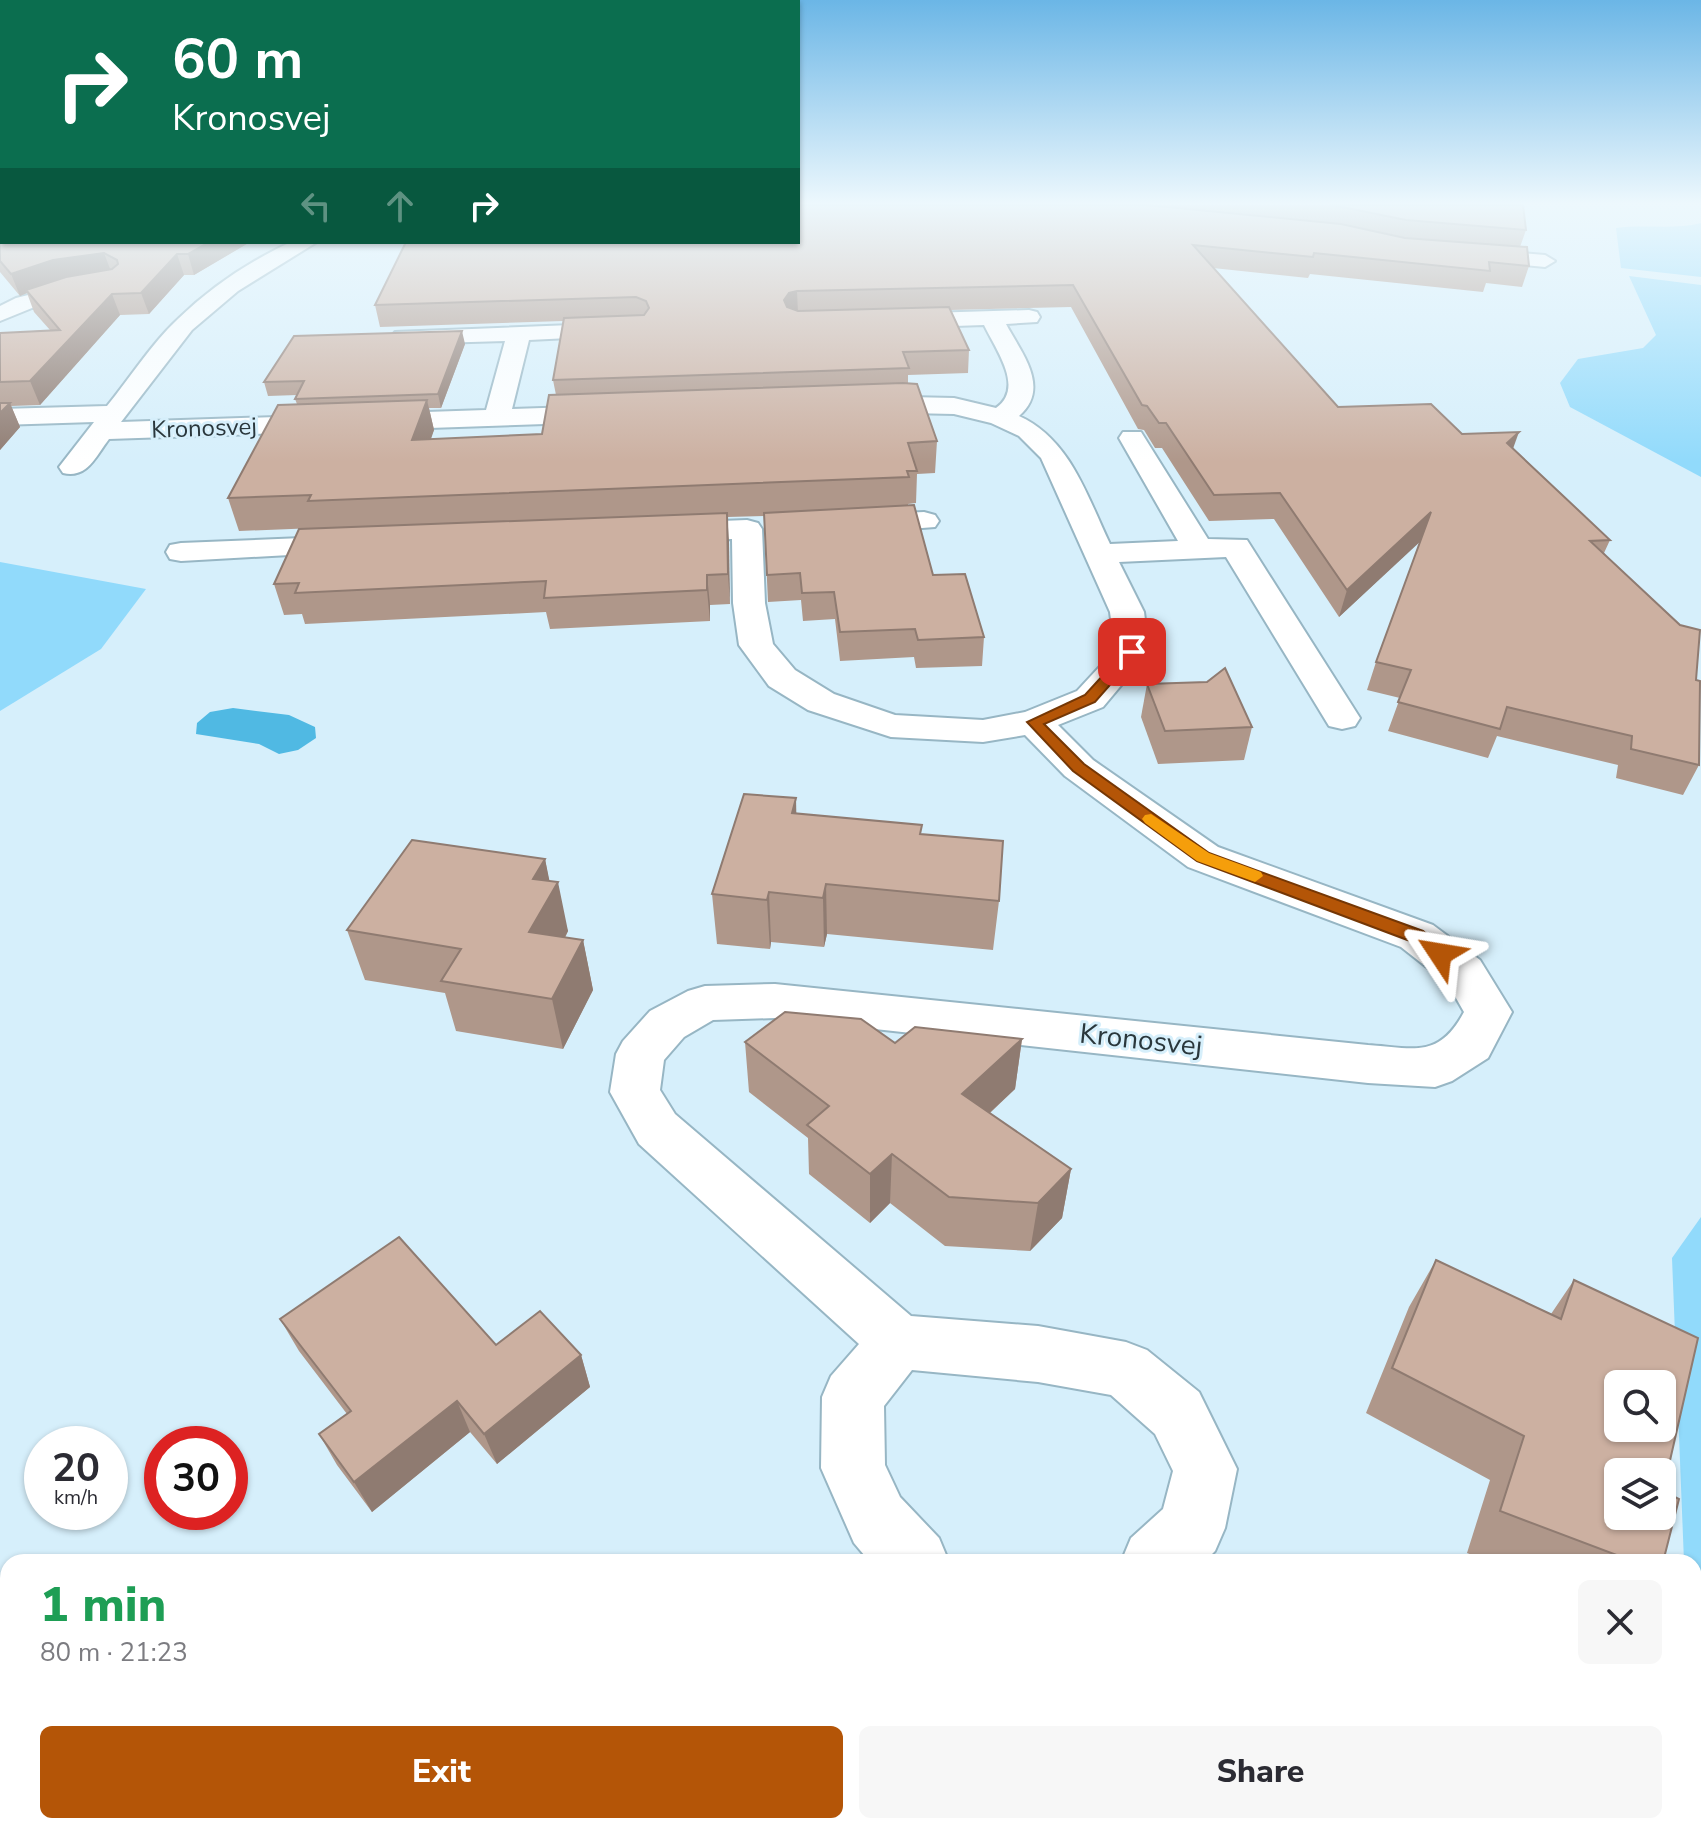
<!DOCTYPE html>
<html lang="en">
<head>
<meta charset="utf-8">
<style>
	:root { --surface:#fff; --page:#f7f7f7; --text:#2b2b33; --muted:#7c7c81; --accent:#b45507 }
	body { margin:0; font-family:"Nunito Sans",sans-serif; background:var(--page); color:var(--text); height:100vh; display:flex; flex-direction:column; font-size:30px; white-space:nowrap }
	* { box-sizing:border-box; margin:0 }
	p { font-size:26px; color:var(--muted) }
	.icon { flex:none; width:44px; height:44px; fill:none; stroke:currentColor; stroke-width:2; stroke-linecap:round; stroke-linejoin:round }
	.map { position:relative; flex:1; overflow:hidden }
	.panel { position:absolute; left:0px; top:1554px; width:1702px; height:280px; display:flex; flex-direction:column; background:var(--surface); border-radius:24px 24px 0 0; box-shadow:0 2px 6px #0004 }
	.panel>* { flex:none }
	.hud { position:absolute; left:0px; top:0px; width:800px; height:244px; box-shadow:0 2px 6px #0004; background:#0b6e4f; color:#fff; overflow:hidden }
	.buttons { position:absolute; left:1604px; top:1370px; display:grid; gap:16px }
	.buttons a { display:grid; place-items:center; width:72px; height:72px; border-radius:12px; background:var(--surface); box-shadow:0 2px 6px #0004; font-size:40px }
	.speed { position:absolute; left:24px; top:1426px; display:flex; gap:16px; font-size:40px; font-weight:700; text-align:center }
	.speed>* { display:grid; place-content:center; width:104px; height:104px; border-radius:50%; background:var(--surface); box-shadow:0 2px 6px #0004; line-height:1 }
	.speed small { font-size:20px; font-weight:400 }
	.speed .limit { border:12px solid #d22; background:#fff; color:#111 }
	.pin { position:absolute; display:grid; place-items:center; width:68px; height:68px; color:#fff; margin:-34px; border-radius:16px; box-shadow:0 4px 12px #0006 }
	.me { position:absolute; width:88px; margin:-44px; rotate:303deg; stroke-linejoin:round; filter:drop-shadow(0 0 6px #0008) }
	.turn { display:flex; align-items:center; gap:28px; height:168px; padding:0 40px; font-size:36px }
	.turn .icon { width:104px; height:104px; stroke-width:2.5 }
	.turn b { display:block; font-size:56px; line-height:68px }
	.lanes { display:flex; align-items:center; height:76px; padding:0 40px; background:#0003; justify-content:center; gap:40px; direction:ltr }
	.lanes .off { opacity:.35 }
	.round { display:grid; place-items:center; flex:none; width:84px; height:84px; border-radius:12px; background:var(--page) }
	.overview { display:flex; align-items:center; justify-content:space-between; height:136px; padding:0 40px }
	h1 { font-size:48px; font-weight:800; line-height:60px; color:#1e9e55 }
	.action { display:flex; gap:16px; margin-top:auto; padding:16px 40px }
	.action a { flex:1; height:92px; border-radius:12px; background:var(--accent); color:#fff; font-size:32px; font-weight:800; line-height:92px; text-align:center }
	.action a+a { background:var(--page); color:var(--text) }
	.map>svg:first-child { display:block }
</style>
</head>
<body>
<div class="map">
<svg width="1701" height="1834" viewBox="0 0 1701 1834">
	<rect width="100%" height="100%" fill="#d6effb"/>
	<g fill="#91dafb">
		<path d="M1701,223V277L1621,268L1616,228C1644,224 1674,230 1701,223Z"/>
		<path d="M1629,276L1701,285V477L1570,407L1560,383L1578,359L1643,348L1656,335Z"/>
		<path d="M0,562L146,589L101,649L0,711Z"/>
		<path d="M1701,1217V1834H1695L1694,1562H1684L1672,1258Z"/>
	</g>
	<path fill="#50b9e3" d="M233,708L289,715L315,727L316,738L298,750L279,754L259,744L196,734L197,723L210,712Z"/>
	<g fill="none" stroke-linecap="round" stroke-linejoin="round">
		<defs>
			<g id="minor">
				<path d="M291,242H317L238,291L192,330L121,422L486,410L505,341L403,344L395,342L391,337L395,332L622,323L630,325L633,330L630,335L529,340L512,409L604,406L613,409L617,414L613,419L604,422L109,439C96,456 87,479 63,473L59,467L94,422L0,425V409L107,406C130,378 151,344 178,319C211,287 250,261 291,242Z"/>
				<path d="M1468,249L1545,255L1555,261L1545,267L1461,259L1458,255Z"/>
				<path d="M89,280L97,281L100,286L97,291L32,308L0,321V306L16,298Z"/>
				<path d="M1029,310L1037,312L1040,317L1037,322L1006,324C1022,354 1051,388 1019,416C1070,439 1087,496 1110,544L1178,541L1119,438L1123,432H1141L1208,539L1247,540L1360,718L1355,726L1342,729L1329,726L1226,557L1119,562L1144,612L1149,652L1103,707L1058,725L1093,760L1218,847L1433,925L1480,960L1512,1012L1488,1058L1452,1081L1435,1087L1368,1083L775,1018L713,1020L684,1037L664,1060L660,1090L675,1114L911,1316L1038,1326L1126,1342L1147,1350L1199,1392L1237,1469L1225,1528L1215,1551L1204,1562H1121L1131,1538L1163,1509L1173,1471L1155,1434L1111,1395L1038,1382L912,1370L884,1406L885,1465L900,1497L939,1538L949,1562H870L854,1543L821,1468L822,1397L831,1376L859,1344L639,1144L610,1092L616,1054L623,1041L650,1011L688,991L705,986L775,984L1368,1045C1414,1048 1439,1059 1464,1012L1448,984L1401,947L1188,867L1065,776L1025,735L983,742L891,737L808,710L769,686L739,645L733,603L732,539L667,541L656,538L652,532L656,526L667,523L747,520L758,523L762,529L765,603L773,644L795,670L834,694L895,715L983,720L1025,712L1077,691L1115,650L1110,612L1041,458L1019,436L991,423L954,414L864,412L855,409L851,404L855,399L864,396L954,398L996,408C1025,388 996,350 984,325L895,328L887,326L884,321L887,316L895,314Z"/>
				<path d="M924,512L935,515L939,521L935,527L858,533L847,530L843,524L847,518L858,515Z"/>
				<path d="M350,536L361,539L365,545L361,551L181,561L170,559L166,552L170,545L181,543Z"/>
			</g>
		</defs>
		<use href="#minor" stroke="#97b6c4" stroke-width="4"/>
		<use href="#minor" fill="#fff" fill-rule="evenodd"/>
	</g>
	<g fill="#af978a">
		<path d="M0,205L2,242H250L194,275H184L149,314L120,315L40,405L11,406L20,427L0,450V333L50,330L34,312L27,293L20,296L0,272Z"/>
		<path d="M798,205H1523L1526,230L1520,247L1529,266L1522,287L1486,283L1483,292L1310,274L1308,278L1213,268L1338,407L1462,434L1513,448L1610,540L1604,553L1696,680L1699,765L1683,795L1616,778L1618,765L1497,736L1488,758L1388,731L1400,698L1367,690L1376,662L1421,540L1339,617L1274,519L1209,521L1162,448H1155L1144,430L1138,429L1071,307L950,310L969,350L968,373L908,375V383L937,441L935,473L917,474L916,503L908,504V505L933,575L984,637L982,666L916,668L914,657L840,661L835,619L803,621L801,600L768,602L764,516L727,517L730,604L710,605V621L550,629L546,612L305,624L302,614L284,615L274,584L316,528L239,531L228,498L297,404L295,399L297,395L268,396L264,382L465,344L441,408H429L434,430L430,439L542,434L556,395L553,380L563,321L380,327L375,305Z"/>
		<path d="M1207,682L1252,727L1244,760L1158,764L1141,717L1147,684Z"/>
		<path d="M796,798V814L921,834L999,901L993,950L827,934L824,947L771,942L770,949L717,944L712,894Z"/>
		<path d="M545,859L549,881L568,931L565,938L583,940L593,990L563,1049L456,1031L445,993L365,980L347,930Z"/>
		<path d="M1022,1039L1015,1089L990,1113L1071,1169L1062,1218L1030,1251L945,1246L890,1203L870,1223L809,1174L808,1138L749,1092L745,1042L895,1043Z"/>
		<path d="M1436,1260L1551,1314L1574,1280L1663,1491V1562H1490L1467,1553L1490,1480L1366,1413L1409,1307Z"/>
		<path d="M280,1319L581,1355L590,1387L497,1464L470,1432L372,1512L337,1465L319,1434L347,1414L299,1351Z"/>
		<path d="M1146,1826H1550L1566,1834H1143Z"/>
	</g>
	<g fill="#8f7b71">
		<path d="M209,242H250L194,275L188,254Z"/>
		<path d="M104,253L112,274L26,290L27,293L20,296L11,274L53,260Z"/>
		<path d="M177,254L184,275L149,314L141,293Z"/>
		<path d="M797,291L798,313L789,315L784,300L789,293Z"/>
		<path d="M112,294L120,315L40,405L30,381Z"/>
		<path d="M462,331L465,344L441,408L438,394Z"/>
		<path d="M427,400L434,430L420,472L412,440Z"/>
		<path d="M10,403L20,427L0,450V413Z"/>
		<path d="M1519,432L1510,457L1507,443Z"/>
		<path d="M1431,512L1423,539L1339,617L1347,590Z"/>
		<path d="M727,513L729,542L730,604L728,574Z"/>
		<path d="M707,575L710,605V621L707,590Z"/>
		<path d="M796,798L797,847L792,813Z"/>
		<path d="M545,859L552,893L558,882L568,931L541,982L529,932L533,879Z"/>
		<path d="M826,884L827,934L824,947L823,898Z"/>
		<path d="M769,892L771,942L770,949L767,900Z"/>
		<path d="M583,940L593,990L563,1049L552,999Z"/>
		<path d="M1022,1039L1015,1089L957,1143L962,1094Z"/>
		<path d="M892,1154L890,1203L870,1223V1174Z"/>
		<path d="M1071,1169L1062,1218L1030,1251L1038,1203Z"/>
		<path d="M581,1355L590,1387L497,1464L484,1434Z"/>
		<path d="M457,1401L470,1432L372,1512L354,1482Z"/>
	</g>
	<g fill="#ccb0a1" stroke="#8f7b71" stroke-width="2" fill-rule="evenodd">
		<path d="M0,205H2V242H209L188,254H177L141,293L112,294L30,381L0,382V333L60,330L26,290L66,277L112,269L118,264L117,260L104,253L53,260L11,274L0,261Z"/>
		<path d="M798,205H1147L1341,224L1405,238L1527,247L1529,266L1489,262L1490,271L1314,253L1313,257L1193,245L1338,407L1431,404L1462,434L1519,432L1507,443L1610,540L1590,541L1680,625L1700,630L1696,680L1700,681L1699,765L1631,749L1632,736L1507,707L1500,729L1398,702L1411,670L1376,662L1431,512L1347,590L1280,493L1214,495L1166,423H1159L1147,406L1142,405L1073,285L797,291L789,293L784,300L787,307L798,311L949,307L969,350L903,352L909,368L553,380L564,318L644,315L649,308L646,301L636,297L375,305L406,242H798Z"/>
		<path d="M1329,205H1523L1526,230L1406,220L1342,207Z"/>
		<path d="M462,331L438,394L295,399L304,381L264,382L294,336Z"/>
		<path d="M903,383L917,384L937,441L908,443L917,471H907L909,477L308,501L311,495L228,498L278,405L427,400L412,440L542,434L549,395Z"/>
		<path d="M0,403H10L0,413Z"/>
		<path d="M914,505L933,575L965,574L984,637L918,640L915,629L840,632L834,592L802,593L800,573L767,575L764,513Z"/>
		<path d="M727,513L728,574L707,575V590L544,598L546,581L295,593L299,583L274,584L299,529Z"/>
		<path d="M1225,668L1252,727L1165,731L1147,684L1207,682Z"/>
		<path d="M744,794L796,798L792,813L922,825L920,834L1003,841L999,901L826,884L823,898L769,892L767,900L712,894Z"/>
		<path d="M412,840L545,859L533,879L558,882L529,932L583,940L552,999L441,981L461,949L347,930Z"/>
		<path d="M785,1012L861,1019L895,1043L915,1027L1022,1039L962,1094L1071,1169L1038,1203L949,1197L892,1154L870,1174L807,1125L829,1106L745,1042Z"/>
		<path d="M399,1237L496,1345L540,1311L581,1355L484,1434L457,1401L354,1482L319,1434L351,1411L280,1319Z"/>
		<path d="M1436,1260L1561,1319L1574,1280L1698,1338L1663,1491L1679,1499L1663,1562H1635L1500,1511L1524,1436L1392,1368ZM1618,1384H1662V1428H1618ZM1618,1472H1662V1516H1618Z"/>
		<path d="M488,1826H674L682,1834H493Z"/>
		<path d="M1155,1826H1550L1566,1834H1153Z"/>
	</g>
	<linearGradient id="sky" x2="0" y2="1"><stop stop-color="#6bb6e6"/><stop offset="0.44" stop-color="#edf8fd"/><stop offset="1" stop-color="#edf8fd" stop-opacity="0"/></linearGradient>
	<rect width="1701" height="462" fill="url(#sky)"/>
	<path fill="#b45507" stroke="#753705" stroke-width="2" d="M1132,648L1139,652L1095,702L1044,724L1084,764L1209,853L1423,931L1450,954L1447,959H1434L1410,941L1197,861L1073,771L1027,722L1085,695L1127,649Z"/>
	<path fill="#f59e0b" d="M1151,814L1209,853L1261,872L1263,876L1255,882L1197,861L1145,823L1142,819L1145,815Z"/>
	<g text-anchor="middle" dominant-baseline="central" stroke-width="6" stroke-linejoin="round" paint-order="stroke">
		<g font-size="24" fill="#2a373c" stroke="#d6effb">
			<text transform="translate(204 428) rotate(-2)">Kronosvej</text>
		</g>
		<g font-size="28" fill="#2a373c" stroke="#d6effb">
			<text transform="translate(1141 1040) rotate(6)">Kronosvej</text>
		</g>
	</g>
</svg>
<div class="buttons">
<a><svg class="icon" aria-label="search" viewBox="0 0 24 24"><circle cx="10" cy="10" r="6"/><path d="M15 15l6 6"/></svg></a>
<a><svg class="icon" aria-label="layers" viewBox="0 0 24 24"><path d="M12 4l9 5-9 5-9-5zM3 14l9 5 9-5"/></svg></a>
</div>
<div class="speed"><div>20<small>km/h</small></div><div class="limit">30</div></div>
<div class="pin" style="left:1132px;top:652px;background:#d93025"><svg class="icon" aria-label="arrive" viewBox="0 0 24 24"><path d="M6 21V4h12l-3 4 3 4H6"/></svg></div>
<svg class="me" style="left:1440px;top:954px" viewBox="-20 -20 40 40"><path d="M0-17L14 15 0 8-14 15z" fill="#b45507" stroke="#fff" stroke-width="4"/></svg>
<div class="hud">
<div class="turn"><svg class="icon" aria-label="right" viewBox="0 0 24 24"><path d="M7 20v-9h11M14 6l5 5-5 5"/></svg><div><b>60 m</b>Kronosvej</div></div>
<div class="lanes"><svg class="icon off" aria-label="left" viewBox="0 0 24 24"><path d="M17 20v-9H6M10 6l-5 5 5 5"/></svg><svg class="icon off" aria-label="ahead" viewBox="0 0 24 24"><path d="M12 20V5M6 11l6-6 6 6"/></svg><svg class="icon" aria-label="right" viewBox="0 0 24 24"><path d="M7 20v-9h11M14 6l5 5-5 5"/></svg></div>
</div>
<section class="panel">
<div class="overview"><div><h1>1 min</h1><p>80 m · 21:23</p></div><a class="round"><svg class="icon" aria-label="close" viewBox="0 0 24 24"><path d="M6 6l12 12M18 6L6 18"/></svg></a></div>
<div class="action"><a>Exit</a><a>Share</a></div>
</section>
</div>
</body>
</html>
